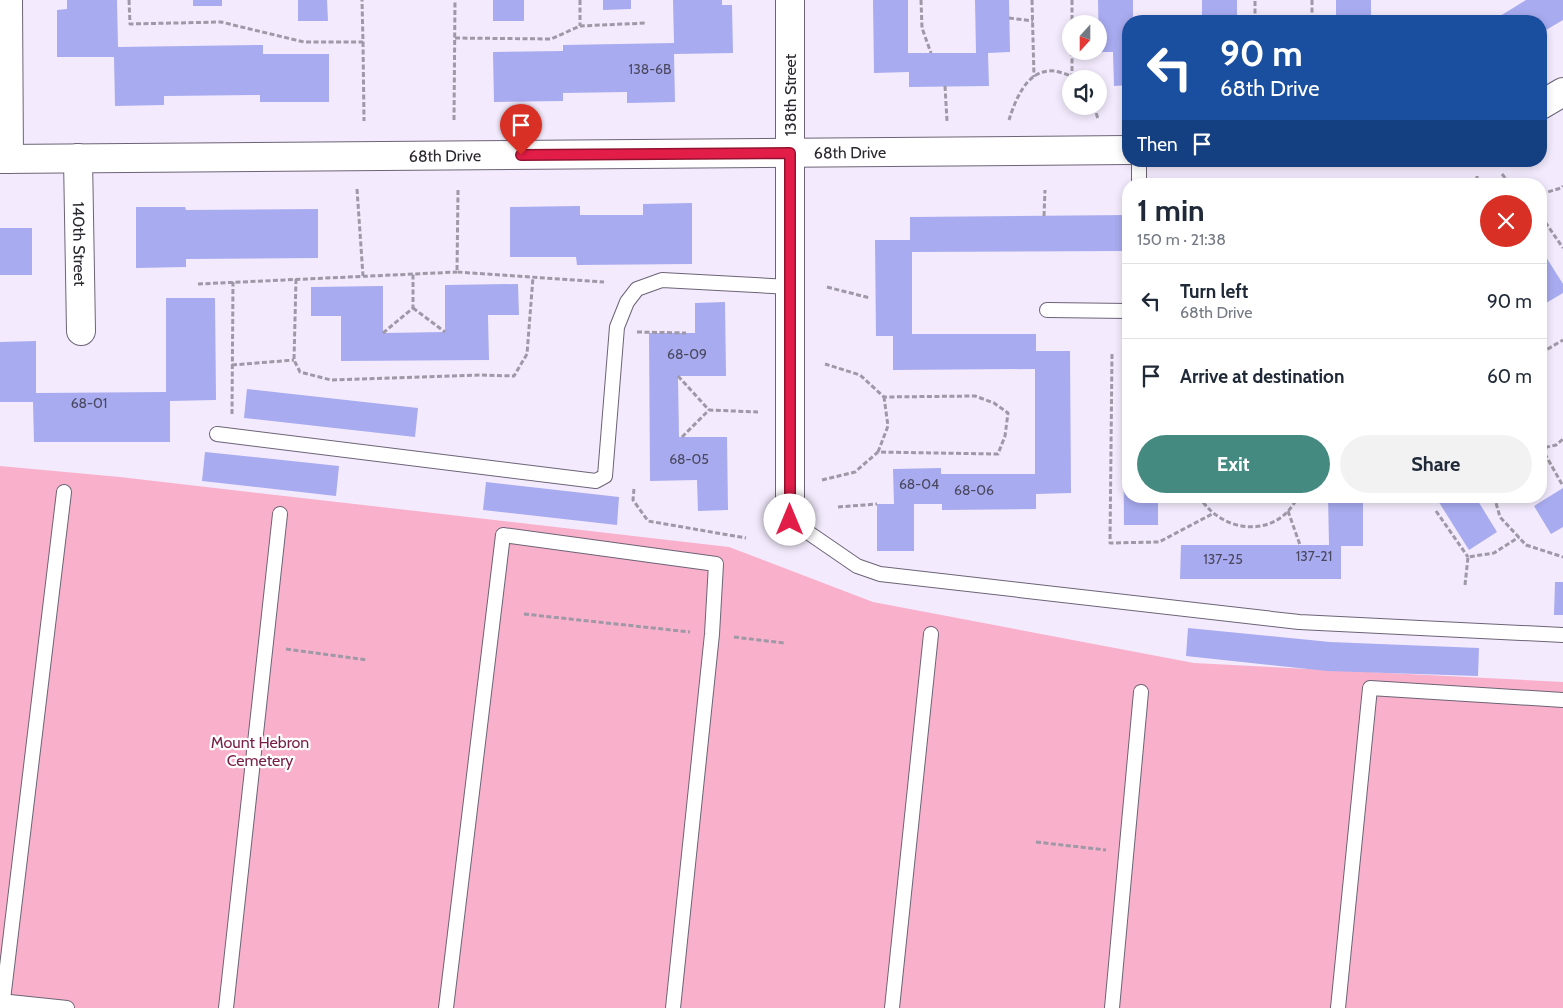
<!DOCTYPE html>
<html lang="en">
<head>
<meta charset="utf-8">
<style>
	:root { --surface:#fff; --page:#f2f2f3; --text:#1f2937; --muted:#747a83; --line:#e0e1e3; --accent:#458a80 }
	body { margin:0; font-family:Cabin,sans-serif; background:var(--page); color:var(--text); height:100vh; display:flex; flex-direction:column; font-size:19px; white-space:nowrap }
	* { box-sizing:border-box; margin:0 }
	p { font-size:16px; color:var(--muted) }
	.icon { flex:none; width:28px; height:28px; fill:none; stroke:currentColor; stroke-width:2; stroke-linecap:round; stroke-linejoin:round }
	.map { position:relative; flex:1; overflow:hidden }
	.drawer { position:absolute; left:1122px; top:178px; width:425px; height:325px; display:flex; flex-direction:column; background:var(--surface); border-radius:20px; box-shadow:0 2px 8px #0003 }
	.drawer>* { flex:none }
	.banner { position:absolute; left:1122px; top:15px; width:425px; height:152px; border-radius:20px; box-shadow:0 2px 8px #0003; background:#1a4fa0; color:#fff; overflow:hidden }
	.needle { width:32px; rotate:201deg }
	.buttons { position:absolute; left:1062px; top:15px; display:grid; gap:10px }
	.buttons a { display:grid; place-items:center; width:45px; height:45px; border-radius:50%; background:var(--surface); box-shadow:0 2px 8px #0003; font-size:25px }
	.pin { position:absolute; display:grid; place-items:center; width:42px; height:42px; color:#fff; margin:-51px -21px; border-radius:50% 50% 50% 0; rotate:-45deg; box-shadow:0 0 5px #0007 }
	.pin .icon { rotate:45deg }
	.me { position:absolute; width:55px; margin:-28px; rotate:0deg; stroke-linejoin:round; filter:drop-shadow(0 0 4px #0008) }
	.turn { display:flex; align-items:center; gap:18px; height:105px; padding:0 15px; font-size:22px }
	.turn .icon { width:65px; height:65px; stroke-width:2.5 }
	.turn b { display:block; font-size:35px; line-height:42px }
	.then { display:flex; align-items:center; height:48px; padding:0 15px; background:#0003; gap:10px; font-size:19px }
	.round { display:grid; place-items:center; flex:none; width:52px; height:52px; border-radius:26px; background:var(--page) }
	.headline { display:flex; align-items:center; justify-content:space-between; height:85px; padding:0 15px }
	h1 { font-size:30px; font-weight:700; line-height:38px }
	.primary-button { display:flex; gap:10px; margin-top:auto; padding:10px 15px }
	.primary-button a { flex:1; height:58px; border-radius:30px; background:var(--accent); color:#fff; font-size:20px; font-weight:700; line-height:58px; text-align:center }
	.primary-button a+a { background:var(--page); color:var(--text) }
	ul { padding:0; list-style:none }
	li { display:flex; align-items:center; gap:15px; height:75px; padding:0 15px; border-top:1px solid var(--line) }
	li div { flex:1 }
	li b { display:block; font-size:19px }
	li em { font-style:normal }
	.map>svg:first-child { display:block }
</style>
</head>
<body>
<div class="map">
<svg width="1563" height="1008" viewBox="0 0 1563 1008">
	<rect width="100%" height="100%" fill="#f3ebfd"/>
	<path fill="#f9b1cb" d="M0,466L120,477L729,547L873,602L1194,663L1563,682V1008H0Z"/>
	<g fill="#a8abef">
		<path d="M67,0H117L118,47L263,45V54H329V102H260V95L164,96V105L115,106L114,57H57V10L67,9Z"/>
		<rect x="193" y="0" width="29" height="6"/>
		<path d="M298,0H327L328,21H298Z"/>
		<rect x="493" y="0" width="31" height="21"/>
		<path d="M603,0H631V9L603,10Z"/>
		<path d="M673,0H722V5H732L733,53L674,54L675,102L627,103V92L563,93V101L494,102L493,52L563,51V45L674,43Z"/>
		<path d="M873,0H908V53H976L975,0H1009L1010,52L988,53L989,86L909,87V72L874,73Z"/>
		<path d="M1098,0H1133V21H1129V85L1114,86L1113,52H1099Z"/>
		<rect x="1202" y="0" width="35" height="21"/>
		<rect x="1336" y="0" width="35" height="21"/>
		<path d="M1526,0H1563V20L1541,33V21H1492Z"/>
		<path d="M692,203V264L577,265L576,257H510V207L580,206V215H643V204Z"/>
		<path d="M136,207H185L186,210L318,209V258L186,259V267L136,268Z"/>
		<path d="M1129,215V251L912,252V334H1036V351H1070L1071,493L1036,494V509L942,510V504H914V551H877V504H894L893,469L941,468V474H1035V369L893,370V336H876L875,240H910V217Z"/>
		<rect x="0" y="228" width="32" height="47"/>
		<path d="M1541,249L1563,284V293L1541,306Z"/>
		<path d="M518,284L519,315H488L489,360L341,361V316H311V287L383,286V333L445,332V285Z"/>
		<path d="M166,298H215L216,400L170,401V442H34L33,402H0V342L36,341V393L166,392Z"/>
		<path d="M725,302L726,376H678L679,437H727L728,510L698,511L697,480L650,481L649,333H695V303Z"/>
		<path d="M247,389L418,408L415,437L244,418Z"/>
		<path d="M1123,405H1129V496H1158V525H1124Z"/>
		<path d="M205,452L339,466L336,496L202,481Z"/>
		<path d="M486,482L619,497L617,525L483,510Z"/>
		<path d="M1563,488V527L1551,534L1534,506Z"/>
		<path d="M1328,496H1363V546H1341V579H1180L1181,545H1329Z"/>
		<path d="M1435,496H1475L1497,532L1469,550Z"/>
		<path d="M1555,582H1563V615H1554Z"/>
		<path d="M1188,628L1330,642L1479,648L1478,676L1327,671L1186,656Z"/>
	</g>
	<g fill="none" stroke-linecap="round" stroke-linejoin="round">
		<defs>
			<g id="service">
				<path d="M1139,161V184"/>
				<path d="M1047,310L1129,311"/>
				<path d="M217,434L596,481L605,476L617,327L627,302L637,289L662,280L790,287"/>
				<path d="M790,520L857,566L880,574L1299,622L1563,635"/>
				<path d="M0,1001L67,1008"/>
				<path d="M2,1008L64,492"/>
				<path d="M226,1008L280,514"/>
				<path d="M446,1008L503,535L716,564L712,634L673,1008"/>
				<path d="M892,1008L931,634"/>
				<path d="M1112,1008L1141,692"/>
				<path d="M1338,1008L1370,688L1563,700"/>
			</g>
			<g id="minor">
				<path d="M8,0L9,159"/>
				<path d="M790,0V520"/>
				<path d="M1541,105L1563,92"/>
				<path id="s1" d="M78,158L81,331"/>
				<path id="s2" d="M0,159L1129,150"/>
			</g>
		</defs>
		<use href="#service" stroke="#6c6376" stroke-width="16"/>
		<use href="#minor" stroke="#6c6376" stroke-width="30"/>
		<g stroke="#9f98a6" stroke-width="3" stroke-dasharray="5 2.5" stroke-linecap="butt">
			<path d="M129,0L130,24L221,22L304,42H363L362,0"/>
			<path d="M580,0V26"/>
			<path d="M921,0L922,28L931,53"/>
			<path d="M1032,0L1034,77"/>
			<path d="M1072,0V24"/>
			<path d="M1312,0V21"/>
			<path d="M1009,18L1033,21"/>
			<path d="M1255,21V0"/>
			<path d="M455,38L551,39L580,26L646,23"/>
			<path d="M363,42L364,121"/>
			<path d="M1072,51V76"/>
			<path d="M945,86L947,121"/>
			<path d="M1094,106L1098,119"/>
			<path d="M454,120L455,0"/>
			<path d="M1009,120C1015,101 1026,72 1049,71C1056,70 1065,74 1072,76L1075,79"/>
			<path d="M1502,174L1510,184"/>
			<path d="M1477,176V184"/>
			<path d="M357,189L363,276"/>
			<path d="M458,190L457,272L604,282"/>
			<path d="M1541,194L1561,188L1563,186"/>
			<path d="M1044,216L1045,190"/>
			<path d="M1541,216L1563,248"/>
			<path d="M296,279L294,360L300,372L331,380L480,375L514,376L527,354L533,277"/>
			<path d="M198,284L457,272"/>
			<path d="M827,287L870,298"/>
			<path d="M413,308L445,332"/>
			<path d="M637,332L686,333"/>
			<path d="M383,333L413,308V274"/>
			<path d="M1541,353L1563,340"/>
			<path d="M1112,354L1110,543L1159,542L1212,514"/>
			<path d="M232,365L294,360"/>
			<path d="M678,376L709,410"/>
			<path d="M232,414L233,282"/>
			<path d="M682,437L709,410L758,412"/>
			<path d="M1541,447L1563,486"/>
			<path d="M878,452L888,426L884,397"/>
			<path d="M1541,453L1543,448L1556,445L1563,439"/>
			<path d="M822,480L855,472L878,452L998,454L1005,436L1008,413L994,403L975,396L884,397L860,375L825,364"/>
			<path d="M634,489L633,500L648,521L746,538"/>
			<path d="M1199,496C1221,534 1278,540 1298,496"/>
			<path d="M1494,496L1500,517L1526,545L1563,557"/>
			<path d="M838,507L877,504"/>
			<path d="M1288,511L1300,545"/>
			<path d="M1436,511L1468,557"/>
			<path d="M1465,585L1468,557L1494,553L1519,537"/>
			<path d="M524,614L690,632"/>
			<path d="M734,637L784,643"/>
			<path d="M286,649L367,660"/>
			<path d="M1036,842L1106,850"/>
		</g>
		<use href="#service" stroke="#fff" stroke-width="14"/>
		<use href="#minor" stroke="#fff" stroke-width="28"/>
	</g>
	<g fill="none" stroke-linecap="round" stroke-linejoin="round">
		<defs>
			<path id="route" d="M521,155L790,153V520"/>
		</defs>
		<use href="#route" stroke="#92132f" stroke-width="12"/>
		<use href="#route" stroke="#e11d48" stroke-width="9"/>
	</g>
	<g text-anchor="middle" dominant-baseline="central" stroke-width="4.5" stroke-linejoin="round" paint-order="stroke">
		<g font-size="14" fill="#4a485f">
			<text x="650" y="69">138-6B</text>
			<text x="687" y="354">68-09</text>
			<text x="89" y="403">68-01</text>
			<text x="689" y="459">68-05</text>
			<text x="919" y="484">68-04</text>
			<text x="974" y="490">68-06</text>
			<text x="1314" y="556">137-21</text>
			<text x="1223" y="559">137-25</text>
		</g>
		<g font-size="16" fill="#2b272f" stroke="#fff">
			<text transform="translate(790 95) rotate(-90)">138th Street</text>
			<text stroke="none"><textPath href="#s2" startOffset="850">68th Drive</textPath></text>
			<text stroke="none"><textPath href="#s2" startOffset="445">68th Drive</textPath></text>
			<text stroke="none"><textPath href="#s1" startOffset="86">140th Street</textPath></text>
		</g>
		<g font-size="16" fill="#781f48" stroke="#fff">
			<text x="260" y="742">Mount Hebron<tspan x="260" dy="18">Cemetery</tspan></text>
		</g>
	</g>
</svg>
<div class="buttons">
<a><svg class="needle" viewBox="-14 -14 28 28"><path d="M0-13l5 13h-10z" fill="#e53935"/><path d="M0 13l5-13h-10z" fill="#747a83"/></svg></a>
<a><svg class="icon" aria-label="sound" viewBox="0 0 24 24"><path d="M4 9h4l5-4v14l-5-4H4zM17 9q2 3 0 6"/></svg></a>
</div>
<div class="pin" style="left:521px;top:155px;background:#d93025"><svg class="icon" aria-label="arrive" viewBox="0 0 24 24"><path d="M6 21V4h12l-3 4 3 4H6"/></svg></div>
<svg class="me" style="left:790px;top:520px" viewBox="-20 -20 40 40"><circle r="19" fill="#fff"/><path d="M0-13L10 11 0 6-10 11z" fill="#e11d48"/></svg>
<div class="banner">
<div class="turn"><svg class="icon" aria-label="left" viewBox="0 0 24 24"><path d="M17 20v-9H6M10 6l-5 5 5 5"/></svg><div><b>90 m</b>68th Drive</div></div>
<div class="then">Then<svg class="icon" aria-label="arrive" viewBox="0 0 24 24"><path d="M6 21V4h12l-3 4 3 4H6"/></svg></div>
</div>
<section class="drawer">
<div class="headline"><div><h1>1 min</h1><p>150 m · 21:38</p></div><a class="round" style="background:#d93025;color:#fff"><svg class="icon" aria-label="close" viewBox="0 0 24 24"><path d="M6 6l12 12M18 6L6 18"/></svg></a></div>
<ul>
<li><svg class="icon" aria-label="left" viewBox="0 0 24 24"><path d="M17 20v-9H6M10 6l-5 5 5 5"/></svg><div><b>Turn left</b><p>68th Drive</p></div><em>90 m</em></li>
<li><svg class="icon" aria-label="arrive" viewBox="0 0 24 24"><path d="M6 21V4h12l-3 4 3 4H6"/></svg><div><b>Arrive at destination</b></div><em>60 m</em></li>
</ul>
<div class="primary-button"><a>Exit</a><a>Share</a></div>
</section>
</div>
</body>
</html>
